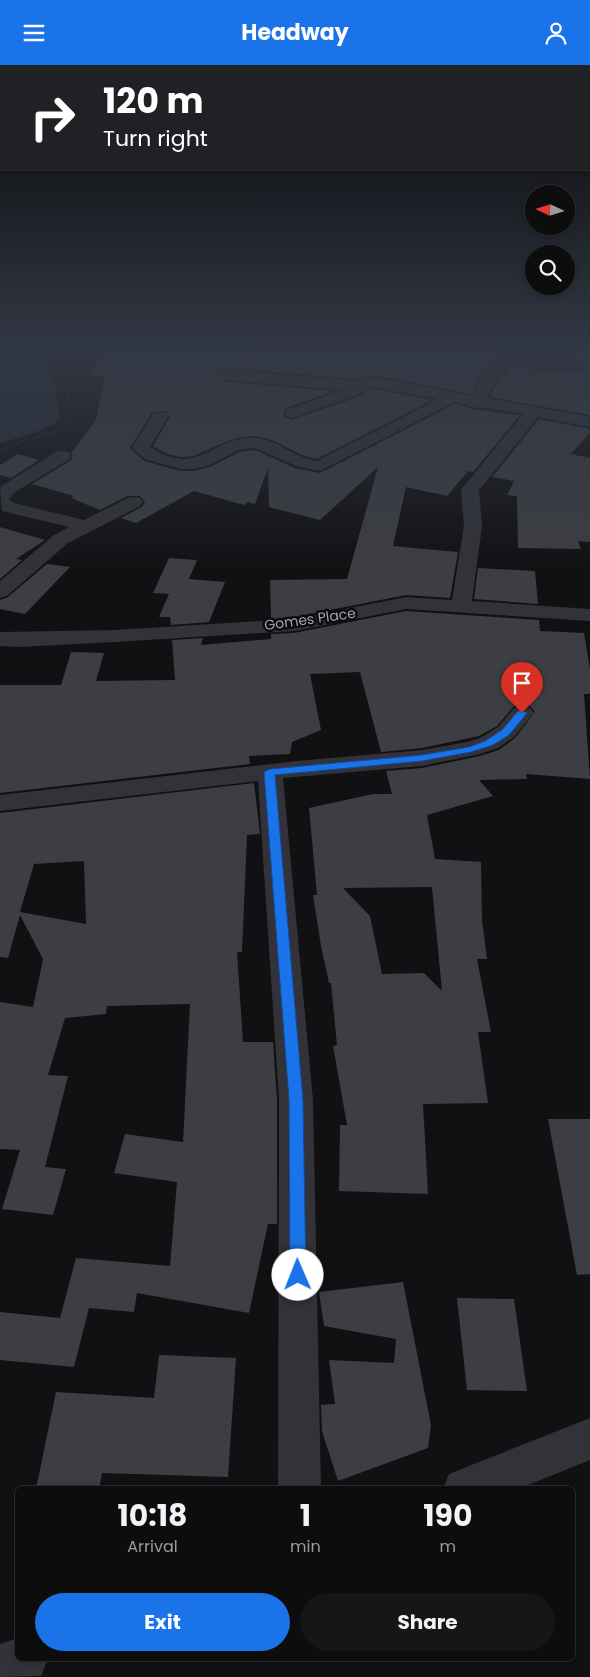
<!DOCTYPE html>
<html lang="en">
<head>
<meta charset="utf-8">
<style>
	:root { --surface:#0d0d0e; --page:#161617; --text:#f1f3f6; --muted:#9a9c9e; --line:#2d2d2e; --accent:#1a73e8 }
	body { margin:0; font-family:Poppins,sans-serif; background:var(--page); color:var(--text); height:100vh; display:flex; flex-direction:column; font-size:19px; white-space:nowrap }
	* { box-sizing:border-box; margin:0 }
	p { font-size:16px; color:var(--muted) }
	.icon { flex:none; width:28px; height:28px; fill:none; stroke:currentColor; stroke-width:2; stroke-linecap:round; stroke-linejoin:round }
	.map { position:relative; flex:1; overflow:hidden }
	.sheet { position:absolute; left:15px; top:1421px; width:560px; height:175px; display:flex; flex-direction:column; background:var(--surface); border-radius:8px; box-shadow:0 2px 8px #0003,0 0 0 1px var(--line) }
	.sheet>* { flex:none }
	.top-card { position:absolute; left:0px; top:0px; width:590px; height:105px; box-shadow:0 2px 8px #0003,0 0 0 1px var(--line); background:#202124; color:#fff; overflow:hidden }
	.needle { width:32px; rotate:274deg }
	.tools { position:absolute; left:525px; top:120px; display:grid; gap:10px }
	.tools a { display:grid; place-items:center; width:50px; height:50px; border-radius:50%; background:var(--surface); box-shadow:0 2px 8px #0003,0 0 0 1px var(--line); font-size:25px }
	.pin { position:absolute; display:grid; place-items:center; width:42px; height:42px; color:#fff; margin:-51px -21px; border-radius:50% 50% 50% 0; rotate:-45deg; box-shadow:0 0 5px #0007 }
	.pin .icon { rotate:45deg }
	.me { position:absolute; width:55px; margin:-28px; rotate:359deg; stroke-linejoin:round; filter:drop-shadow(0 0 4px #0008) }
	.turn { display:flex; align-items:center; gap:18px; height:105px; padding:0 20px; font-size:22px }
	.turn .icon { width:65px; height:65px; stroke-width:2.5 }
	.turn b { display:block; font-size:35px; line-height:42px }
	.eta { display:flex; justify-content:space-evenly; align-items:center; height:85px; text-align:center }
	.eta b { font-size:30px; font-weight:700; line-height:35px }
	.button { display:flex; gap:10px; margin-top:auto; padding:10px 20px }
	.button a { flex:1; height:58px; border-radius:30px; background:var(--accent); color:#fff; font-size:20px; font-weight:700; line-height:58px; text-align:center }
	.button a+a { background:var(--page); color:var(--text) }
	header { display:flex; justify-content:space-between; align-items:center; height:65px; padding:0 20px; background:var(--accent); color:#fff; font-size:22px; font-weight:700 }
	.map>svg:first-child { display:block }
</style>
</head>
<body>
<header><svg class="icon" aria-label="menu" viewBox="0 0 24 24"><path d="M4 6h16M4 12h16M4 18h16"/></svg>Headway<svg class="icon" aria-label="person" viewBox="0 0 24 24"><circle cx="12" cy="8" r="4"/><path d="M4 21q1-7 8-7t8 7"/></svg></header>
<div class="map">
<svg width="590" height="1612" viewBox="0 0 590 1612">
	<rect width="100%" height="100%" fill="#111113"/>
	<path fill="#272f37" d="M32,282H73L45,298L55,319L60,352C54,364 13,374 0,378V296L17,292Z"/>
	<g fill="#3d3e43" fill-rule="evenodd">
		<path d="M107,282H411L499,288L496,294L479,314L472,329L373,310L357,314L227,303L218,309L221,314L227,317L333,326L286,343L283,349L286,353L292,355L363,330L365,326L373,324L432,335L317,394L302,390L272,375L256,371L241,372L228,376L193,391L181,392L168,389L153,381L170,352L166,346L152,347L130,383L144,396L180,406H193L210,402L239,387L255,385L295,403L320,408L455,339L477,345L520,350L473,407L468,406L447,431L406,422L393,481L458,487L450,533L406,530L294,552L271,554L270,515L347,514L378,402L320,455L269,442L268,403L255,439L248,437L244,440L194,426L136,458L121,453L142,442L145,437L140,431H127L100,445L71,433L74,431L32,419L70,396L73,391L71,388L96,355L105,311L89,310Z"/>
		<path d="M562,282H590V295L517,290L519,285L562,289Z"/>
		<path d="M510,303L590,307V350L490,332L497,317Z"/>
		<path d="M539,354L590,364V367L571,389L590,393V477L578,476L581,484L518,483L517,431L507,430L514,416L492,412Z"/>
		<path d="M18,389L39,395L11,413L0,410V400Z"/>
		<path d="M0,462L45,475L16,494L22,495L0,514Z"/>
		<path d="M169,493L197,495L189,514L225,517L209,557L171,560L170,552H159L169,529L153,528Z"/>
		<path d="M47,499L70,502L25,549L0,544V535L8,532Z"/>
		<path d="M478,503L535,506L538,539L474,534Z"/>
		<path d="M406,546L539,555L540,566L584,568L590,604V629H584L590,714L526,709L527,714L479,715L493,731L427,750L435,794L481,797L482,855L487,894H477L491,967H478L488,1038L423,1039L428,1129L339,1126L340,1060H347L333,981L337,980L331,918H329L321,881L313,830H317L309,743L373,729H392L386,706L422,703L480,691L499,685L515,673L535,647L530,641L522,639L514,641L497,661L479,671L422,683L381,687L360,607L310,609L321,665L292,677L290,689L249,691L250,699L0,728V620H61L71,587L104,588L96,616L175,615L172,575L203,573L201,580L271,574V569L294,568ZM432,822L442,926L424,908L382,909L370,851L343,823Z"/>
		<path d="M254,718L260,769L247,770L242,887H237L243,977H273L277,1035V1159H268L249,1248L137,1228L134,1247L89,1243L74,1302L0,1295V1247L60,1253L76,1193L170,1201L177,1117L114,1108L125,1069L183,1077L190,939L107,941L106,949L65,953L48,1010L68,1011L45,1102L66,1104L53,1150L2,1144L20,1085L0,1084V937L33,942L43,894L20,850L8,893L0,892V748ZM84,796L86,859L20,847L34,799Z"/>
		<path d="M548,1054H590V1209L577,1210Z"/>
		<path d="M403,1217L431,1360L428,1383L338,1416L322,1366L321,1340L335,1339L329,1295L394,1298L396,1274L324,1261L319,1227Z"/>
		<path d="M457,1233L514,1234L527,1326L467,1325Z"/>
		<path d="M159,1290L236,1293L228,1412L102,1408L99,1424H36L56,1327L154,1333Z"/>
	</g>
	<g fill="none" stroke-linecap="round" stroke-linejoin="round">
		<g stroke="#38393f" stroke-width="2" stroke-dasharray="1 2.5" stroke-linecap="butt">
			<path d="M0,290L12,282"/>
			<path d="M0,386L22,376L63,364L70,355L67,318L54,299L84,282"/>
		</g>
		<g fill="#323238" fill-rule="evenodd">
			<path d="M500,282H514L516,286L514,292L590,297V305L509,301L495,316L487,333L590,352V362L538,352L479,425L482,461L472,536L590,544V556L406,544L294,566L115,577L19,582L0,581V567L115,565L294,554L406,532L452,535L464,461L461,425L523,349L481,342L477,343L455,337L320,406L296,401L255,383L238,385L210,400L193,404H180L145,394L132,383L154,348H166L168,351L150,382C199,415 213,369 256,373C278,375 295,393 317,396L438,334L373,322L364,324L362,328L293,353L287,351L285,348L287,345L342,325L227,315L222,313L219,310L222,307L227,305L357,316L373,312L473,331L480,315L498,295L502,286Z"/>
			<path d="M62,386L68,387L71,391L68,395L15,427L9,434L14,438L84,455L128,433L134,432L140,433L143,437L140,441L68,478L7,531L0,533V516L54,470L69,462L2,446L0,422L56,387Z"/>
			<path d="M522,641L530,643L534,648L514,672L498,683L480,689L422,701L283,713L313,1035L321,1424H278L279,1035L258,716L0,746V730L297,696L422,685L467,677L480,673L498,662L514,643Z"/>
			<path d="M590,1353V1395L518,1424H443L449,1409Z"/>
			<path d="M18,1573V1594H48L41,1611L0,1612V1579Z"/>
		</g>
	</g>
	<linearGradient id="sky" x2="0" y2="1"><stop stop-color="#09090a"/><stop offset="0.56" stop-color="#323844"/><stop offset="1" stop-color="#323844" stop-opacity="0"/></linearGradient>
	<rect width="590" height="508" fill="url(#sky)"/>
	<path fill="#1a73e8" stroke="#114b97" d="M522,645L527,648L509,670L493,680L471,687L422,696L275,710L303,1035L306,1210L303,1215L298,1217L292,1215L290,1210L289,1035L264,707L270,704L422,690L469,682L485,676L502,665L518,646Z"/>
	<g text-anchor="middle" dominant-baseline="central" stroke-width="5" stroke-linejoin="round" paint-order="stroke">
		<g font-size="14" fill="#a1a6b4" stroke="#0c0c0d">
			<text transform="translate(310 554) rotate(-8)">Gomes Place</text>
		</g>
	</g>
</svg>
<div class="tools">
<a><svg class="needle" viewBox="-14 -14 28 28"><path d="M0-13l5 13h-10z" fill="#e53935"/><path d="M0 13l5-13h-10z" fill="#9a9c9e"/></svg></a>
<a><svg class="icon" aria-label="search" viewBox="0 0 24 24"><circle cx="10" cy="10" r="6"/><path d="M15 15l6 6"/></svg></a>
</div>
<div class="pin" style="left:522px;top:648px;background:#d93025"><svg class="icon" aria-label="arrive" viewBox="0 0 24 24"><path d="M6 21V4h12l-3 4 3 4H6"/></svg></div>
<svg class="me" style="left:298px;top:1210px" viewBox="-20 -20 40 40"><circle r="19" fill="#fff"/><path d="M0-13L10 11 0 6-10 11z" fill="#1a73e8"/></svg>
<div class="top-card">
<div class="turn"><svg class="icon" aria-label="right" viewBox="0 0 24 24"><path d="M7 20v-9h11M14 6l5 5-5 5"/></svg><div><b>120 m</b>Turn right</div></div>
</div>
<section class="sheet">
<div class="eta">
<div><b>10:18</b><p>Arrival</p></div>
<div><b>1</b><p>min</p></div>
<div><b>190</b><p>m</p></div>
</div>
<div class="button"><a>Exit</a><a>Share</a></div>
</section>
</div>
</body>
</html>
